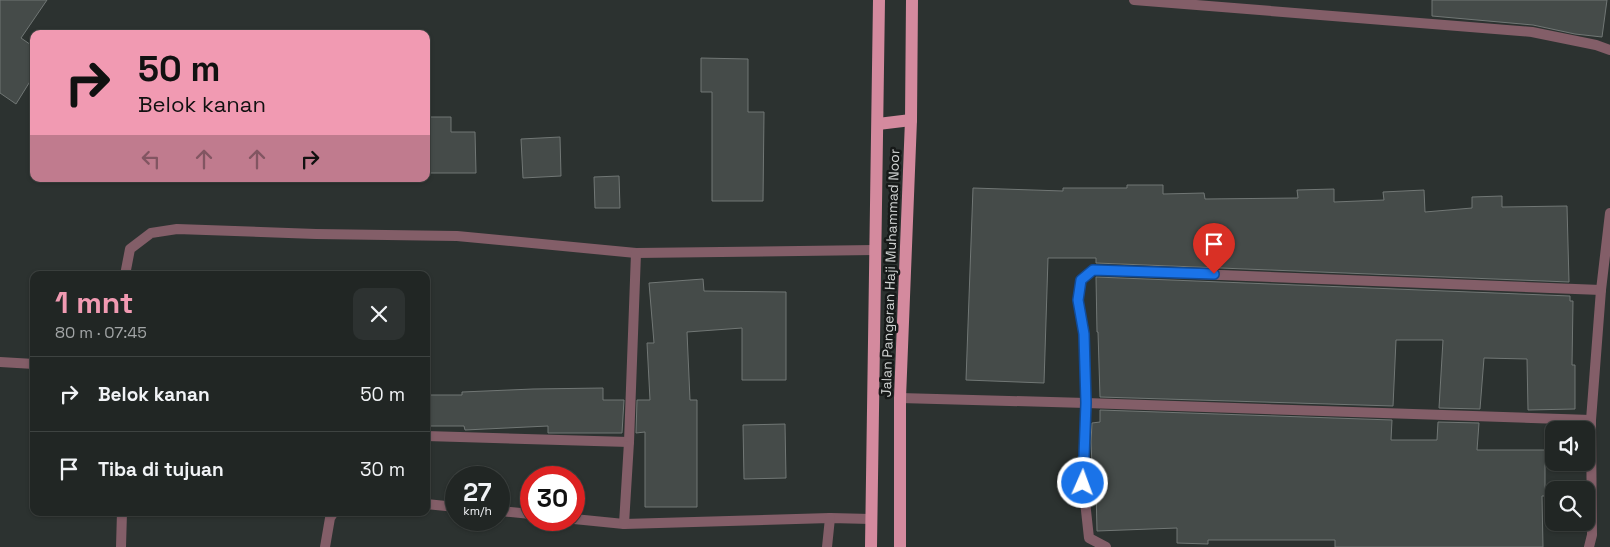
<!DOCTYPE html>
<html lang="id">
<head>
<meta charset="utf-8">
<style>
	:root { --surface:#212624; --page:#2d3231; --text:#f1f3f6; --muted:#a2a5a6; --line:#3e4341; --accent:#f19ab2 }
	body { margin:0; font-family:"Space Grotesk",sans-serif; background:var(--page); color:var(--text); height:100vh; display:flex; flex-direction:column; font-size:19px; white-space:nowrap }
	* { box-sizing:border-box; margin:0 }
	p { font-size:16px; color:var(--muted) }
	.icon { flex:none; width:28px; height:28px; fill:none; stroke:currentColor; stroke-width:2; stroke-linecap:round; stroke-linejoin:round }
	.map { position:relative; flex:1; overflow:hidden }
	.drawer { position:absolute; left:30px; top:271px; width:400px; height:245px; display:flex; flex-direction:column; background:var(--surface); border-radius:10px; box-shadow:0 1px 4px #0004,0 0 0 1px var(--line) }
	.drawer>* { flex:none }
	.hud { position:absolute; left:30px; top:30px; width:400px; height:152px; border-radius:10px; box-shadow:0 1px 4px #0004,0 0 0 1px var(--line); background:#f19ab2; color:#111; overflow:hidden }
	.tools { position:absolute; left:1545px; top:421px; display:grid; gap:10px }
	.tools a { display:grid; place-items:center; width:50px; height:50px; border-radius:10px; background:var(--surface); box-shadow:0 1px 4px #0004,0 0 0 1px var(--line); font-size:25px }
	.speed { position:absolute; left:445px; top:466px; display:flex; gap:10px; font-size:25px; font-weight:700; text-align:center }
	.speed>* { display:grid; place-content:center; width:65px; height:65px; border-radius:50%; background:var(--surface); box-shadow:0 1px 4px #0004,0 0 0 1px var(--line); line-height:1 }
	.speed small { font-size:12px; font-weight:400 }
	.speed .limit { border:8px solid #d22; background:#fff; color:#111 }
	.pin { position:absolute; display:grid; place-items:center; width:42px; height:42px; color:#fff; margin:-51px -21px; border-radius:50% 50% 50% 0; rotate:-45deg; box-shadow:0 0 5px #0007 }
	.pin .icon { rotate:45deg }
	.me { position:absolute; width:55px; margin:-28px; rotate:2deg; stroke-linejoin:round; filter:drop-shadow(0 0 4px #0008) }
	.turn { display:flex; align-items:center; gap:18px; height:105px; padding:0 25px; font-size:22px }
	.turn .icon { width:65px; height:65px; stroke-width:2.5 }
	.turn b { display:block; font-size:35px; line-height:42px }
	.lanes { display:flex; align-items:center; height:48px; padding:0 25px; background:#0003; justify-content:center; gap:25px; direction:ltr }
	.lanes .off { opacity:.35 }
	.round { display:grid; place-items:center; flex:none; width:52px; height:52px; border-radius:10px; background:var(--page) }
	.overview { display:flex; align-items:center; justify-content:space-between; height:85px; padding:0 25px }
	h1 { font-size:30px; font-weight:800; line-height:38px; color:var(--accent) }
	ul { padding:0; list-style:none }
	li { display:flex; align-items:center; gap:15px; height:75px; padding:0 25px; border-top:1px solid var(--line) }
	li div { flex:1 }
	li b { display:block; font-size:19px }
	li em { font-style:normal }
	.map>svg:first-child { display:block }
</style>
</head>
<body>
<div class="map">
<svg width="1610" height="547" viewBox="0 0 1610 547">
	<rect width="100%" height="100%" fill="#2c3230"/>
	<g fill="#454b49" stroke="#717775">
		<path d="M0,0H47L21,38L34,47V75L16,104L0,93Z"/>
		<path d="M1432,0H1607L1602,37L1575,34L1533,25L1432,16Z"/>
		<path d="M701,58L748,59V112H764L763,201H712V92H701Z"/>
		<path d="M426,117H451V132H475L476,173H426Z"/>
		<path d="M560,137L561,176L523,178L521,139Z"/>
		<path d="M619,176L620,208H595L594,177Z"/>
		<path d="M1127,185H1163V194L1204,193L1205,199L1298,198L1297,190L1334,189V202L1384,200L1383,192L1424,190L1425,212L1472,208V197L1502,196V207L1567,206L1569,282L1096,263V258H1048L1044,383L966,380L973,188L1063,191V188H1127Z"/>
		<path d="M1096,277L1570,296V301H1573L1572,365H1575V409L1528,410L1527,359L1484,358L1480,409L1439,408L1443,340H1396L1393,406L1100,397L1098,332H1097Z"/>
		<path d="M703,279L704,291L786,292V380H742V328L687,332L690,400H697V507H645V432L636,433L637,400H650L647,343H654L649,283Z"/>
		<path d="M603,388V400H624L622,433H548V426L465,430L464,426H426V395H462V392L533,389Z"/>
		<path d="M1100,410L1392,420L1391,440H1437L1438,422L1479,423L1477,450H1545V496H1542L1543,547H1335V540H1208V544L1177,543V528L1097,531L1096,488H1093L1091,442L1092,423L1100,422Z"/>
		<path d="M785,424L786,478L744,479L743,425Z"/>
	</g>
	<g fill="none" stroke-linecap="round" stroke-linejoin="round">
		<g stroke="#835e68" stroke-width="10">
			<path d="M125,275L130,249L151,233L177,229L316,234L457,236L636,253L874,250"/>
			<path d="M0,362L34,364"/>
			<path d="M426,436L629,442"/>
			<path d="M426,504L456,507"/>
			<path d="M499,511L531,514"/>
			<path d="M574,519L624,524L830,518L871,519"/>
			<path d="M624,524L629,442L636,253"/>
			<path d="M121,547L122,512"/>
			<path d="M325,547L330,518L334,512"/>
			<path d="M827,547L830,518"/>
		</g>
		<g stroke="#835e68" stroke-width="10">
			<path d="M1134,0L1532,32L1596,45L1610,50"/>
			<path d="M900,398L1086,403L1591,420"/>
			<path d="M1106,547L1089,538L1083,483L1086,403L1084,334L1078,300L1081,280L1093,270L1601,290"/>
			<path d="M1589,547L1592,535L1591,420L1601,290L1610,213"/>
		</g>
		<g stroke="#d48a9e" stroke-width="12">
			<path d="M878,124L911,120"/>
			<path d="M871,547L879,0"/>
			<path d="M900,547V398L911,120L912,0"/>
		</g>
	</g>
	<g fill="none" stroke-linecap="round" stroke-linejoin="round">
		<defs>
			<path id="route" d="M1083,483L1086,403L1084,334L1078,300L1081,280L1093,270L1214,274"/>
		</defs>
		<use href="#route" stroke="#114b97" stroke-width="12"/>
		<use href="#route" stroke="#1a73e8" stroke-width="9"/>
	</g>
	<g text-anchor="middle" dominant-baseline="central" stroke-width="5" stroke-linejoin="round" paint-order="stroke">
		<g font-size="14" fill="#d0d3d2" stroke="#161918">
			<text transform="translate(890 273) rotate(-88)">Jalan Pangeran Haji Muhammad Noor</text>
		</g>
	</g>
</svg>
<div class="tools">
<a><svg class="icon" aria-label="sound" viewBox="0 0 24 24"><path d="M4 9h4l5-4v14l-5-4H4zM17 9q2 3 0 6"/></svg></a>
<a><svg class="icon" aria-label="search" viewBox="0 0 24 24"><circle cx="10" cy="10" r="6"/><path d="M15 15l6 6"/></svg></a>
</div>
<div class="speed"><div>27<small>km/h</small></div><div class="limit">30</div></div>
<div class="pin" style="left:1214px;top:274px;background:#d93025"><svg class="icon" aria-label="arrive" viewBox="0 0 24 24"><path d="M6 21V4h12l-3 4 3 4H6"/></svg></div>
<svg class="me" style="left:1083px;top:483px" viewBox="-20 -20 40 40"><circle r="17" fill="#1a73e8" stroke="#fff" stroke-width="3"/><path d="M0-11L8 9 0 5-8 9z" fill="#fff"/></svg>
<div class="hud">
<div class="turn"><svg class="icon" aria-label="right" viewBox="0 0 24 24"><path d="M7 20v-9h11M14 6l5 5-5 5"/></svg><div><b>50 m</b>Belok kanan</div></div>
<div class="lanes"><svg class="icon off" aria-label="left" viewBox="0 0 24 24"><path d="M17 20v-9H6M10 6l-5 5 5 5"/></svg><svg class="icon off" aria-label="ahead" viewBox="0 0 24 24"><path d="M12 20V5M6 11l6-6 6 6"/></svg><svg class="icon off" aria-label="ahead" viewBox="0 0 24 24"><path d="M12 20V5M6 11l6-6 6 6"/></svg><svg class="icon" aria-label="right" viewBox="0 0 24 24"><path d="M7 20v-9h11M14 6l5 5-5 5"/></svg></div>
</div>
<section class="drawer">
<div class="overview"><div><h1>1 mnt</h1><p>80 m · 07:45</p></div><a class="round"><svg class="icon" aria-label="close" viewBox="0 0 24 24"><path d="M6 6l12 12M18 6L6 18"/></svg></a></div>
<ul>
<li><svg class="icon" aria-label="right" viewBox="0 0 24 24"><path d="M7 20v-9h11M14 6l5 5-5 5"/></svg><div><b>Belok kanan</b></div><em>50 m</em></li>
<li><svg class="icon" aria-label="arrive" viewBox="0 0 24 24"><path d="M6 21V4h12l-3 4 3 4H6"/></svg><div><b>Tiba di tujuan</b></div><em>30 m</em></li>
</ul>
</section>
</div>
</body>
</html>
